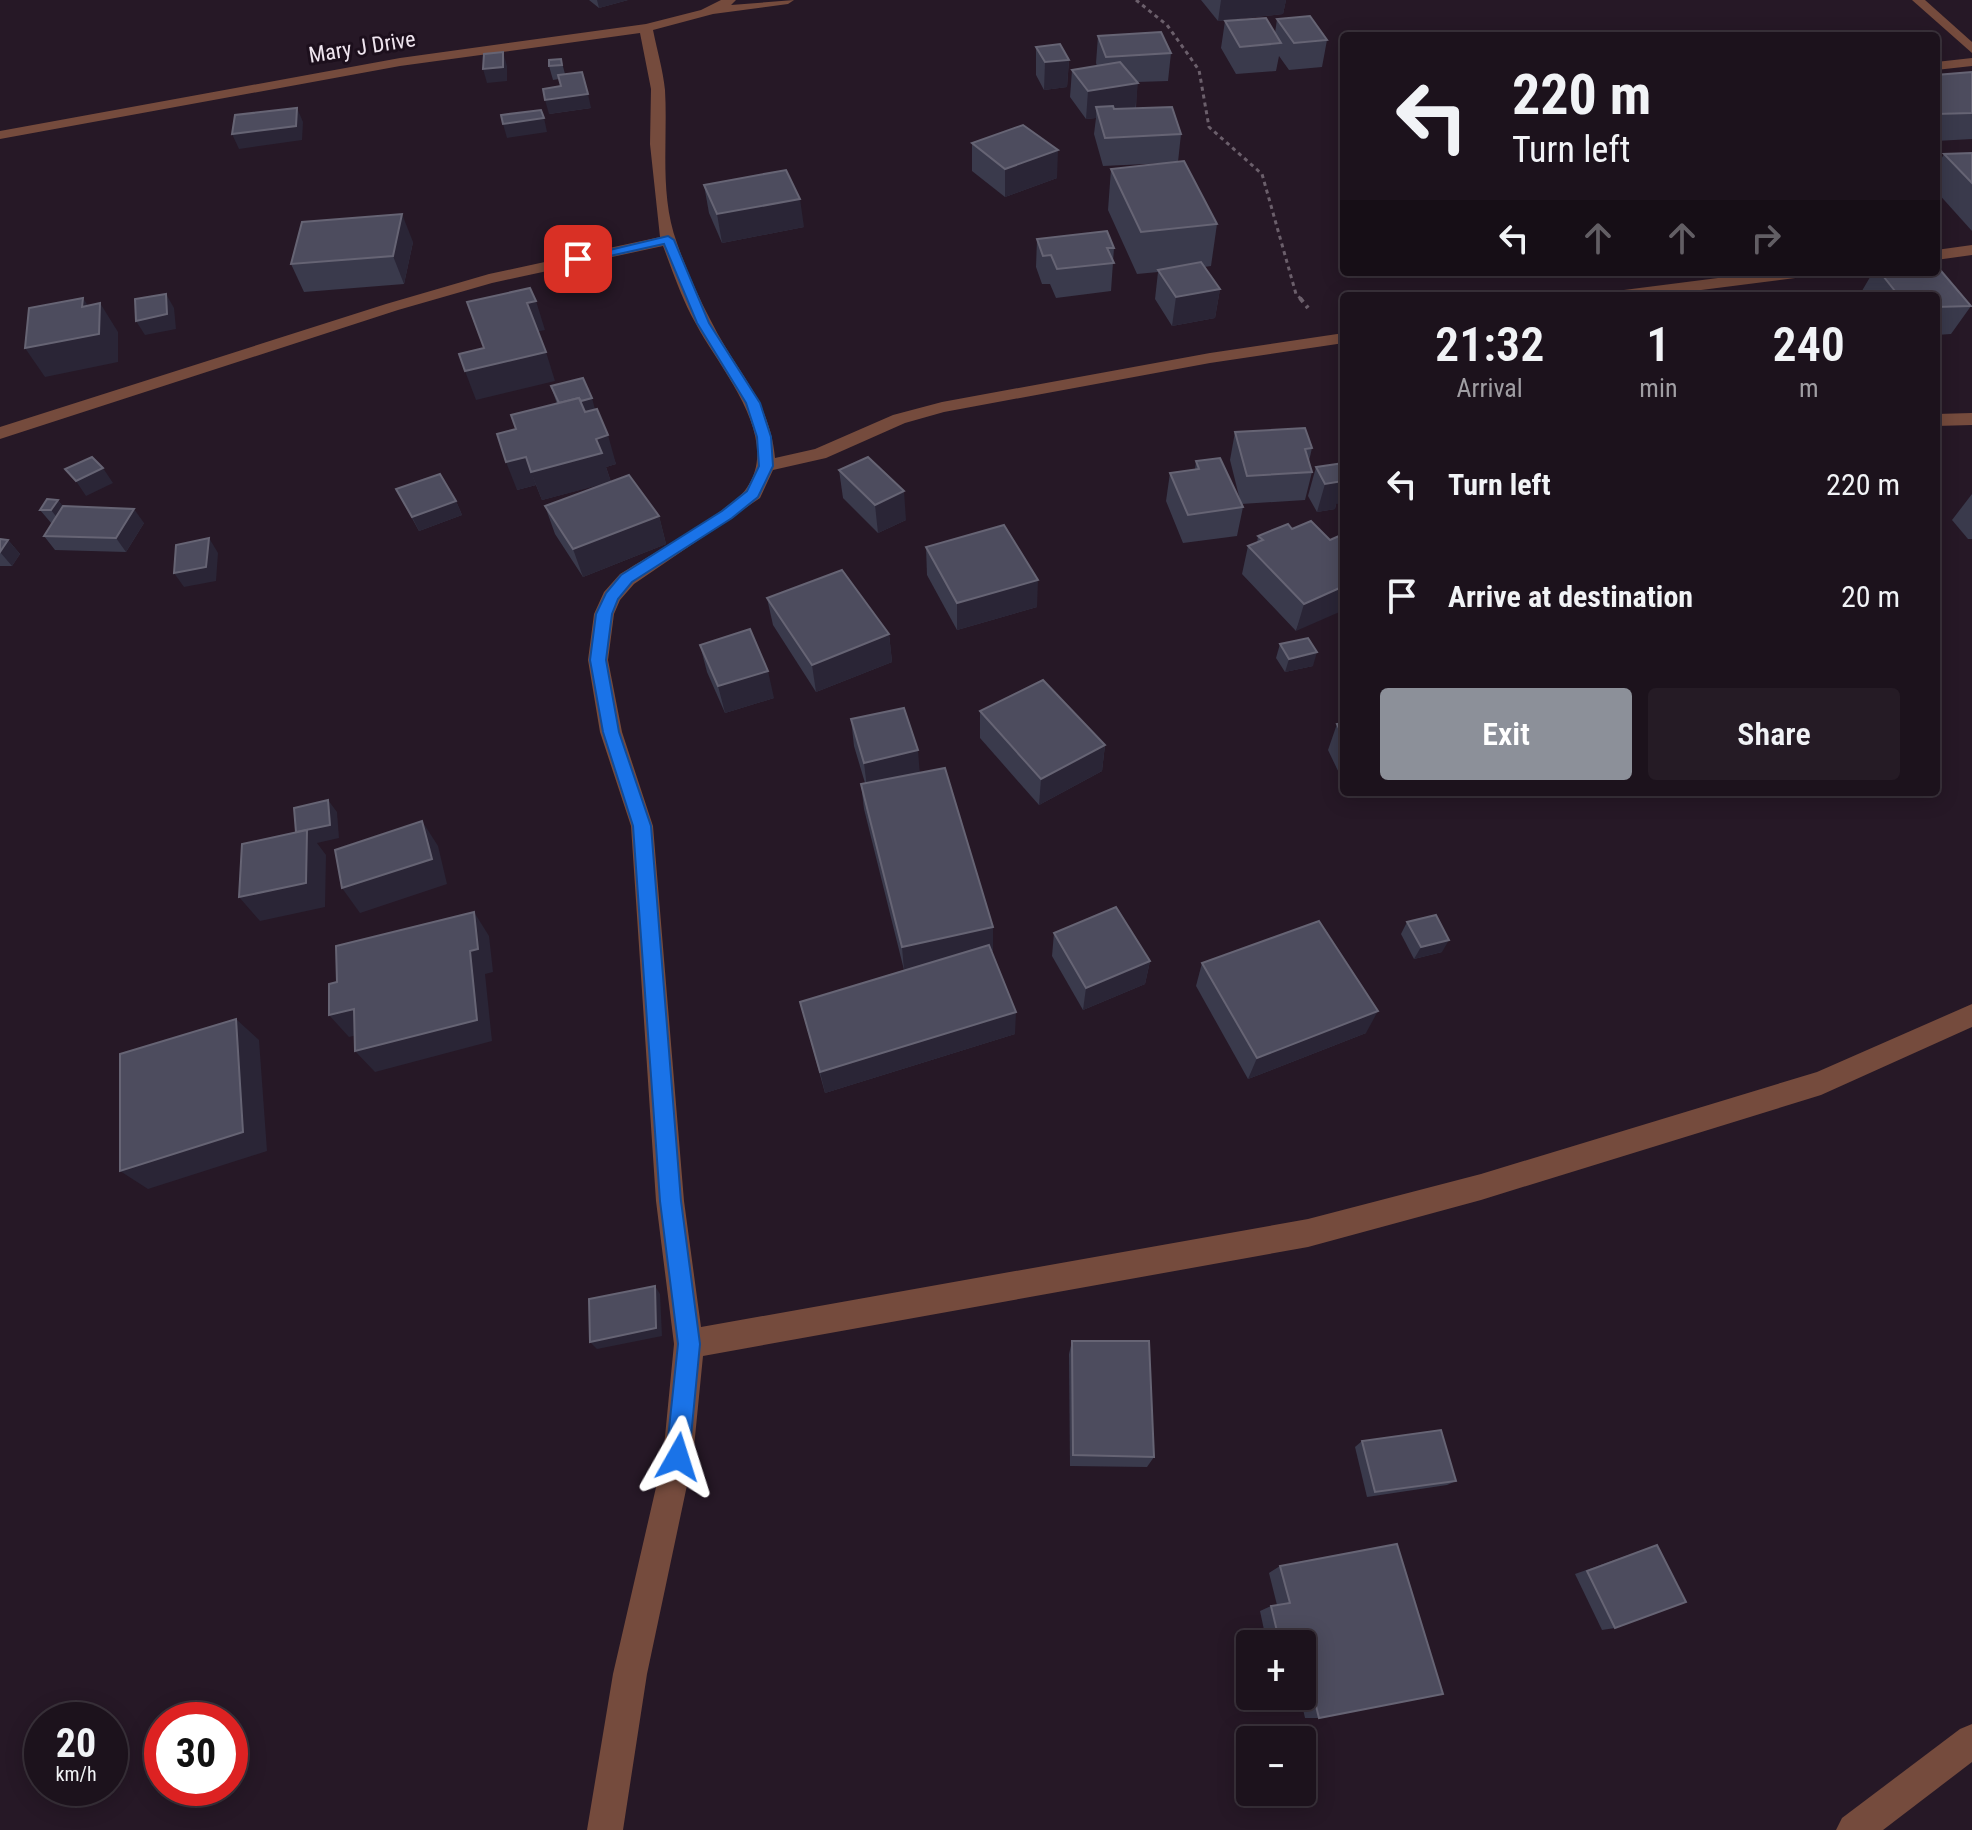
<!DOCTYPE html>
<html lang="en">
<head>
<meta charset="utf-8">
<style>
	:root { --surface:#1c121c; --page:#251b25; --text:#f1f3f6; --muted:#a09ea3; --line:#3a323b; --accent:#8c9099 }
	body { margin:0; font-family:"Roboto Condensed",sans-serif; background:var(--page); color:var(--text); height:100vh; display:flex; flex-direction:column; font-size:30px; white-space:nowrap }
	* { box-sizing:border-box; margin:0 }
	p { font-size:26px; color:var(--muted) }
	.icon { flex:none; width:44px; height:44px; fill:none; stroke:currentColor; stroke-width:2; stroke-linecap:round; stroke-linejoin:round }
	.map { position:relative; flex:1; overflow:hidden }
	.side { position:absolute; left:1340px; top:292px; width:600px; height:504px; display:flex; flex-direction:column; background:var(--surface); border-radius:8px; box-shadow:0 4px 20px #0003,0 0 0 2px var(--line) }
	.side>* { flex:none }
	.hud { position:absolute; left:1340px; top:32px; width:600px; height:244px; border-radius:8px; box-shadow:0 4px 20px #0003,0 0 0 2px var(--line); background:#1c121c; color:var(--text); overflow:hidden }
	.tools { position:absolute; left:1236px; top:1630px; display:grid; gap:16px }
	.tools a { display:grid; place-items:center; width:80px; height:80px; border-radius:8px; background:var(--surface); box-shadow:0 4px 20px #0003,0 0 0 2px var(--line); font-size:40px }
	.speed { position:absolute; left:24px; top:1702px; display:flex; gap:16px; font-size:40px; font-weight:700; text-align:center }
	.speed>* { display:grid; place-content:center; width:104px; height:104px; border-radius:50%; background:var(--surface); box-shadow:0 4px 20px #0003,0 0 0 2px var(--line); line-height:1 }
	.speed small { font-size:20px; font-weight:400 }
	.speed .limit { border:12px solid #d22; background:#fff; color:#111 }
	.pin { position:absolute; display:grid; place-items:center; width:68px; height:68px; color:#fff; margin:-34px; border-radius:16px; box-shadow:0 4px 12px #0006 }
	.me { position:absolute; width:88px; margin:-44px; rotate:6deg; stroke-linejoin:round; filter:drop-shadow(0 0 6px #0008) }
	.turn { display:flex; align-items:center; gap:28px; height:168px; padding:0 40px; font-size:36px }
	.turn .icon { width:104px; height:104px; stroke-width:2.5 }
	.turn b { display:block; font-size:56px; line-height:68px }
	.lanes { display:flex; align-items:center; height:76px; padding:0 40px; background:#0003; justify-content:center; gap:40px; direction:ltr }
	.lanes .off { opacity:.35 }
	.eta { display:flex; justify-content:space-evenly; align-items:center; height:136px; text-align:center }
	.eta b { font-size:48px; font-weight:600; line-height:56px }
	.cta { display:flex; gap:16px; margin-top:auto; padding:16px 40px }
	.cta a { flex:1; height:92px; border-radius:8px; background:var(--accent); color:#fff; font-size:32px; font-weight:600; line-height:92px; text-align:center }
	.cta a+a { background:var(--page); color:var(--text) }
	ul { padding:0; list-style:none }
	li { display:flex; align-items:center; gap:24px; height:112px; padding:0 40px }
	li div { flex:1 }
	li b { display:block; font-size:30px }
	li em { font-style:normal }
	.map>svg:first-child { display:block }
</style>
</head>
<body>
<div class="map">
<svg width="1972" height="1830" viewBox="0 0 1972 1830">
	<rect width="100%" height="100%" fill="#261826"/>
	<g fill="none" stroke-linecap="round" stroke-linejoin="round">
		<path stroke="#6b5f6b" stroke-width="3" stroke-dasharray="4 4" stroke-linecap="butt" d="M1136,0L1167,25L1199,70L1209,127L1262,174L1296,294L1302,300"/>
		<path stroke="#6b5f6b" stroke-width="4" stroke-dasharray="5 5" stroke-linecap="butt" d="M1300,298L1308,308"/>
		<g fill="#754b3d" fill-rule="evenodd">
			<path d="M721,0H736L731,5L794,0L788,4L713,14L653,30C657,50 663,70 665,90C668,140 659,194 677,243C686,269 698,296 711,321C735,370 770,400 775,458L815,449L893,415L942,402L1210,353L1344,333V343L1210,363L944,412L905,423L826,458L773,470L760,498L634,584L620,600L614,614L608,660L622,732L653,826L684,1201L701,1327L1308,1219L1481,1174L1817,1072L1972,1004V1027L1821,1095L1481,1200L1308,1247L703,1356L693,1457L647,1674L623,1830H587L613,1674L663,1457L674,1344L656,1201L631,826L600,732L588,660L594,614L604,592L620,574C647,557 731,510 746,489C783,438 719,368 696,324C682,300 673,272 663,246L492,283L398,310L0,439V427L386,304L489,274L660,237L650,144L651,89L640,33L400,66L0,139V131L400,58L646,24L701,10Z"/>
			<path d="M1912,0H1925L1972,42V53Z"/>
			<path d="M1972,58V66L1936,70V62Z"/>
			<path d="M1972,245V255L1936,260V250Z"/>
			<path d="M1765,272H1811L1803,277L1654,296H1608L1616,291Z"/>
			<path d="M1972,413V425L1936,426V414Z"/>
			<path d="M1972,1724V1762L1883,1830H1836L1842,1818L1960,1729Z"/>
		</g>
	</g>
	<g fill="#3a3a4c">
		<path d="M589,0H628L599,8Z"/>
		<path d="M1201,0H1286L1283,14L1218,21Z"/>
		<path d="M1277,19L1327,40L1322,67L1289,70L1279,56L1276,71L1236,74L1221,48L1225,21L1275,33Z"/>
		<path d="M1098,36L1171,53L1168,81L1137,82L1136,109L1181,134L1178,162L1217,224L1211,266L1204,267L1220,289L1215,318L1172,326L1155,299L1158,272L1137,274L1108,210L1111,169L1168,163L1103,166L1094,134L1096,118L1086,119L1070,97L1072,70L1097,66L1096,63Z"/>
		<path d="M1036,47L1069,60L1067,87L1044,90L1036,75Z"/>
		<path d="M561,59L565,74L591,108L549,114L561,86L559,79L553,80L549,66Z"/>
		<path d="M1972,72V139L1936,141V75Z"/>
		<path d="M972,143L1057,178L1005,197L972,171Z"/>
		<path d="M1972,153V231L1936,191V168L1944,154Z"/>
		<path d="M704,185L804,227L722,243L709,213Z"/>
		<path d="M1037,239L1114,248L1111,291L1056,298L1050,284H1042L1036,267Z"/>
		<path d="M413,242L404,284L304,292L291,264Z"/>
		<path d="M1873,272H1936L1971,306L1951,334L1936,335V296H1859Z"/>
		<path d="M551,386L595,410L616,464L606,467L611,482L659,516L666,544L583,577L555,534L545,506L609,482L542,500L536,485L517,490L516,429L557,404Z"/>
		<path d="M1235,432L1312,448L1309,461L1312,472L1305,500L1241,504L1230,460Z"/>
		<path d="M1196,461L1243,507L1237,536L1183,543L1166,501L1170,473L1195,469Z"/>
		<path d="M1316,467L1336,504L1335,509L1317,512L1308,496Z"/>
		<path d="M839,470L906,520L878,533L843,498Z"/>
		<path d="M396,489L456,501L462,515L419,531Z"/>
		<path d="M1972,494V539H1968L1952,520Z"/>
		<path d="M58,500L63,507L144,523L126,552L55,550L44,536L52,524L40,510Z"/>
		<path d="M1258,536L1330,540L1296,631L1242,574L1248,546L1257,543Z"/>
		<path d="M0,539L8,540L20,554L12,566H0Z"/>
		<path d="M926,547L1037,607L957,630L927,575Z"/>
		<path d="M767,598L889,634L892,662L816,692L773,625Z"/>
		<path d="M1280,644L1313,666L1285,672L1276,658Z"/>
		<path d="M700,645L774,698L725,713L707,672Z"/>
		<path d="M980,711L1105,745L1102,771L1039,805L980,738Z"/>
		<path d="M851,719L920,772L993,927V950L992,951L1015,1034L825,1093L800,1002L904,970L864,809L861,784L865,783L854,746Z"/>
		<path d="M1337,724L1344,739V774L1340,775L1328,750Z"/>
		<path d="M1407,922L1442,952L1414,959L1401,934Z"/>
		<path d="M1054,933L1150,961L1145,984L1083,1010L1052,956Z"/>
		<path d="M1202,963L1366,1033L1248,1079L1196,986Z"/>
		<path d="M1072,1341L1154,1457L1147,1467L1070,1466L1069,1354Z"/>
		<path d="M1362,1441L1456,1481L1447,1485L1367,1497L1355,1447Z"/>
		<path d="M1397,1544L1443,1694L1319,1718H1305L1300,1696H1302V1644H1267L1260,1611L1271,1606L1277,1605L1269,1573L1280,1566Z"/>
		<path d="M1657,1545L1615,1628L1602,1630L1575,1574Z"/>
	</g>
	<g fill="#2a2536">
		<path d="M597,0H628L599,8Z"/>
		<path d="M1221,0H1286L1283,14L1218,21Z"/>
		<path d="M503,52L507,66V81L487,83L483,69Z"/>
		<path d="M1069,60L1067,87L1044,90L1045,62Z"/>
		<path d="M1138,83L1135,111L1099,117L1096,107V118L1086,119L1088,91Z"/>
		<path d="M588,94L591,108L549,114L545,100Z"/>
		<path d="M297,108L303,122L302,140L239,149L232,134Z"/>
		<path d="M544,118L547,132L507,138L503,124Z"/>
		<path d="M1058,150L1057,178L1005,197V169Z"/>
		<path d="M800,199L804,227L722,243L717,214Z"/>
		<path d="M402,214L413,242L404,284L393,256Z"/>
		<path d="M1220,289L1215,318L1172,326L1176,297Z"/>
		<path d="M166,294L174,308L176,329L145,335L136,321Z"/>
		<path d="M83,298L100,325V303L118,332V362L45,377L25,348L82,307Z"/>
		<path d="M536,301L545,330L536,332L527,303Z"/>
		<path d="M546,352L555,381L476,400L465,371Z"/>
		<path d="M592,398L596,413L564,421L560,406Z"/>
		<path d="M608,435L616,464L606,467L611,482L542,500L531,472L596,439Z"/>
		<path d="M526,457L536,485L517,490L506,462Z"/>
		<path d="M103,468L113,483L86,496L76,481Z"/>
		<path d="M1341,476H1344V503L1336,504L1335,509L1317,512L1325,484Z"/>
		<path d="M904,491L906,520L878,533L875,505Z"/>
		<path d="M58,500L68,514L62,524L51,510Z"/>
		<path d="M456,501L462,515L419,531L412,517Z"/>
		<path d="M134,509L144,523L126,552L116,538Z"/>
		<path d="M659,516L666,544L583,577L573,549Z"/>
		<path d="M209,538L218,553L216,581L184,587L174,573Z"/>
		<path d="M8,540L20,554L12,566L0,552Z"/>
		<path d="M1038,580L1037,607L957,630V603Z"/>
		<path d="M1344,586V610L1296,631L1304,604Z"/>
		<path d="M889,634L892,662L816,692L812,665Z"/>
		<path d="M1317,652L1313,666L1285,672L1289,659Z"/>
		<path d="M768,671L774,698L725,713L718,686Z"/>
		<path d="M1105,745L1102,771L1039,805L1041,779Z"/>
		<path d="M918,750L920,776L867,788L864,763Z"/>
		<path d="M1344,763V774L1340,775Z"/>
		<path d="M328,800L337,812L339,838L317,843L326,855L325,907L260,921L239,897Z"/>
		<path d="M422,821L438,846L447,884L360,913L342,888Z"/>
		<path d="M474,912L489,936L493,972L485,974L492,1041L375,1072L355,1051L470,951Z"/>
		<path d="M993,927V950L904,970L902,947Z"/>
		<path d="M1449,940L1442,952L1414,959L1421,947Z"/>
		<path d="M1150,961L1145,984L1083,1010L1086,988Z"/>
		<path d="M354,1009L373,1031L349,1037L329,1015Z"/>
		<path d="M1378,1011L1366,1033L1248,1079L1257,1058Z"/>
		<path d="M1016,1012L1015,1034L825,1093L820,1072Z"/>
		<path d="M236,1019L259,1040L267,1151L148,1189L120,1171Z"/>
		<path d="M655,1286L660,1294L662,1336L597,1349L590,1342Z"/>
	</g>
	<g fill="#4d4c5e" stroke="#666474" stroke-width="2">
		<path d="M1310,16L1327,40L1294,43L1277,19Z"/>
		<path d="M1266,18L1281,43L1240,47L1225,21Z"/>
		<path d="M1161,32L1171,53L1106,57L1098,36Z"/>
		<path d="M1060,44L1069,60L1045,62L1036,47Z"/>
		<path d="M503,52V67L483,69L484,54Z"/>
		<path d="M561,59L562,65L549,66V60Z"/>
		<path d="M1120,62L1138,83L1088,91L1072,70Z"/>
		<path d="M582,72L588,94L545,100L543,89L561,86L558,75Z"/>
		<path d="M1972,72V113L1936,114V84H1940L1936,80V75Z"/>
		<path d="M1113,106L1114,109L1172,107L1181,134L1105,138L1096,107Z"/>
		<path d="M297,108L296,126L232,134L235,115Z"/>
		<path d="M541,110L544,118L503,124L501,115Z"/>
		<path d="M1023,125L1058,150L1005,169L972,143Z"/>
		<path d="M1972,153V183L1944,154Z"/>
		<path d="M1184,161L1217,224L1141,232L1111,169Z"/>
		<path d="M786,170L800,199L717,214L704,185Z"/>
		<path d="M402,214L393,256L291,264L302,222Z"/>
		<path d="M1107,231L1114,248H1107L1114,263L1057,269L1051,255L1043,256L1037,239Z"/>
		<path d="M1201,262L1220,289L1176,297L1158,270Z"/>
		<path d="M1936,265L1971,306L1936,307V296H1899L1880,272H1936Z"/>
		<path d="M530,288L536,301L527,303L546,352L465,371L459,354L484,348L467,302Z"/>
		<path d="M166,294L167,314L136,321L135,299Z"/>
		<path d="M83,298L82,307L100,303L99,334L25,348L29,308Z"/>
		<path d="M583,378L592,398L581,401L579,398L559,403L551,386Z"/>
		<path d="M579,398L585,412L597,409L608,435L596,439L602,453L531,472L526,457L506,462L497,434L516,429L511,415Z"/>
		<path d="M1305,428L1312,448L1305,449L1312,472L1247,476L1235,432Z"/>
		<path d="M92,457L103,468L76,481L65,469Z"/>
		<path d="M868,457L904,491L875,505L839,470Z"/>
		<path d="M1220,458L1243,507L1188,515L1170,473L1199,469L1196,461Z"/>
		<path d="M1344,463V476H1341L1343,481L1325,484L1316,467Z"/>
		<path d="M440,474L456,501L412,517L396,489Z"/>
		<path d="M629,475L659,516L573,549L545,506Z"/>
		<path d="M47,499L58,500L51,510H40Z"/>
		<path d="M63,506L134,509L116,538L44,536Z"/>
		<path d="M1311,521L1330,540L1339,536L1344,541V586L1304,604L1248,546L1263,540L1258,536L1288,524L1292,529Z"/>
		<path d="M1004,525L1038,580L957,603L926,547Z"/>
		<path d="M209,538L206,567L174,573L176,545Z"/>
		<path d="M0,539L8,540L0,552Z"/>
		<path d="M842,570L889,634L812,665L767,598Z"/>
		<path d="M750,629L768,671L718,686L700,645Z"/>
		<path d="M1308,638L1317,652L1289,659L1280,644Z"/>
		<path d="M1043,680L1105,745L1041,779L980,711Z"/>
		<path d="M904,708L918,750L864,763L851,719Z"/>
		<path d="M1344,723V739L1337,724Z"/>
		<path d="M945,768L993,927L902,947L861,784Z"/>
		<path d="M328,800L330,825L296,832L294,808Z"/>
		<path d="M422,821L432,859L342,888L335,850Z"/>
		<path d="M307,830L306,883L239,897L242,844Z"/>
		<path d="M1116,907L1150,961L1086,988L1054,933Z"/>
		<path d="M474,912L478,949L470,951L477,1020L355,1051L354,1009L329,1015V984L337,982L336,946Z"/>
		<path d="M1436,915L1449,940L1421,947L1407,922Z"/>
		<path d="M1319,921L1378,1011L1257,1058L1202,963Z"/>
		<path d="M989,945L1016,1012L820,1072L800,1002Z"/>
		<path d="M236,1019L243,1132L120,1171V1054Z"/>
		<path d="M655,1286L656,1328L590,1342L589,1299Z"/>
		<path d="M1072,1341H1149L1154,1457L1073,1455Z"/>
		<path d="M1441,1430L1456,1481L1375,1492L1362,1441Z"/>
		<path d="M1397,1544L1443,1694L1319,1718L1306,1666L1302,1667V1644H1280L1271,1606L1290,1603L1280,1566Z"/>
		<path d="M1657,1545L1686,1602L1615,1628L1587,1571Z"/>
	</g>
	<path fill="#1a73e8" stroke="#114b97" stroke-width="2" d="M668,236L674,240L709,323L760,403L771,437L773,466L758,497L732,518L632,582L618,599L612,614L606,660L619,732L651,826L681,1201L700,1344L689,1457L686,1465L678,1468L670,1465L666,1457L678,1344L660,1201L633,826L603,732L590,660L596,614L606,593L621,575L722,511L747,491L759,466L757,437L746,403L697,323L664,244L578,263L572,259Z"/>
	<g text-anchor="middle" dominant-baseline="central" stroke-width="6" stroke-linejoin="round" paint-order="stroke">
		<g font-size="22" fill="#efe5ef" stroke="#1c0f1c">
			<text transform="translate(362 47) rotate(-9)">Mary J Drive</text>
		</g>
	</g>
</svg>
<div class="tools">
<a>+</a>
<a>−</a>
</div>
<div class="speed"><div>20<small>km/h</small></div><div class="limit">30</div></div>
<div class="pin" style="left:578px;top:259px;background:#d93025"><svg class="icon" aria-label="arrive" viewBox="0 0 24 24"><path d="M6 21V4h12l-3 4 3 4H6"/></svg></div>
<svg class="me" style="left:678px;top:1457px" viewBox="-20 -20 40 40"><path d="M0-17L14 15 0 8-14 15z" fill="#1a73e8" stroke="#fff" stroke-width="4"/></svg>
<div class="hud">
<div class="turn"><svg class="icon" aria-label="left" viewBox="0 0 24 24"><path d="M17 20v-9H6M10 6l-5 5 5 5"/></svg><div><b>220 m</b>Turn left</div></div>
<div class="lanes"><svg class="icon" aria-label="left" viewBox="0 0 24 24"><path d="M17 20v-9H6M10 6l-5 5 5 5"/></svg><svg class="icon off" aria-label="ahead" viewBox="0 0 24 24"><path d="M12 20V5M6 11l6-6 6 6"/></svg><svg class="icon off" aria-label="ahead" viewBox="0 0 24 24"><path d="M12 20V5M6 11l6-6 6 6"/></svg><svg class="icon off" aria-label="right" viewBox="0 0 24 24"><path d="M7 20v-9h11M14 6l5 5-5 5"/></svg></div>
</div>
<section class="side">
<div class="eta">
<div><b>21:32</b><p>Arrival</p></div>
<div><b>1</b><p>min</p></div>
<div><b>240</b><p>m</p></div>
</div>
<ul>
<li><svg class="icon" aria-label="left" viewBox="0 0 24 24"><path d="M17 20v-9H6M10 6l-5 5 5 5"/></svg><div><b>Turn left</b></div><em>220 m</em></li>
<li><svg class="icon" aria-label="arrive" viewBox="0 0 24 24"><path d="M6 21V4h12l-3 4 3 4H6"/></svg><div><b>Arrive at destination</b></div><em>20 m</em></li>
</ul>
<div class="cta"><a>Exit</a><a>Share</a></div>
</section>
</div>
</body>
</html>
